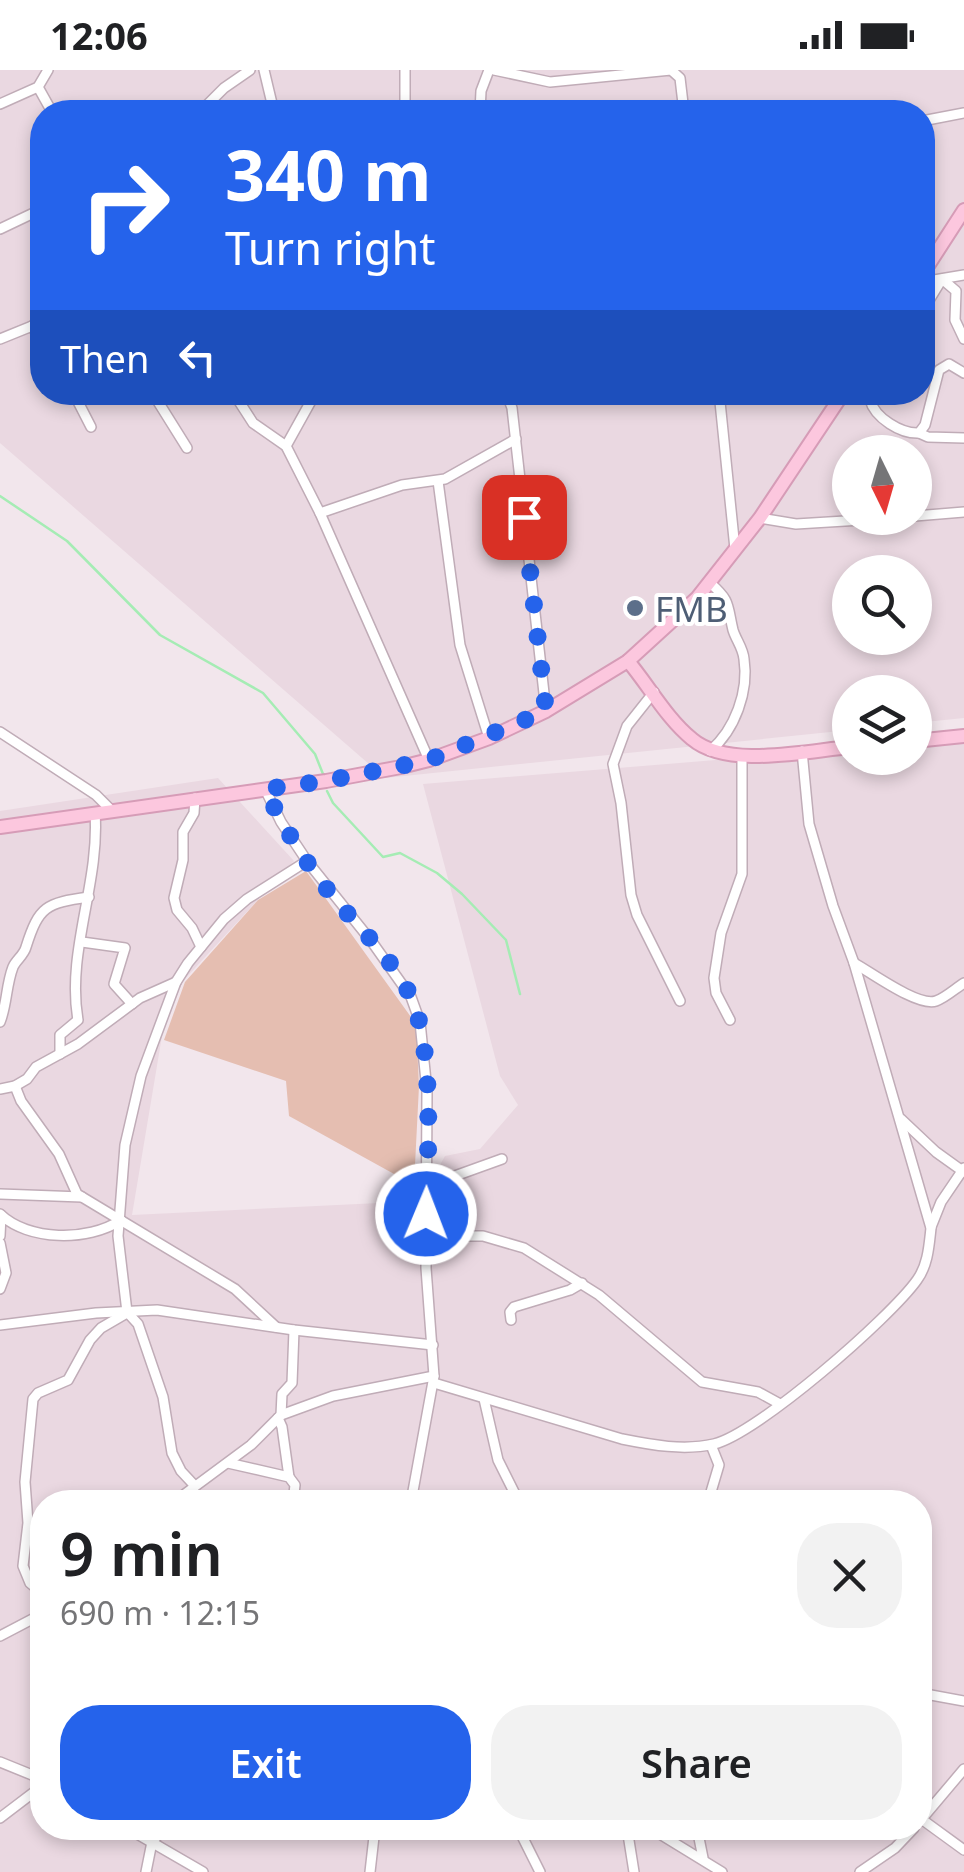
<!DOCTYPE html>
<html lang="en">
<head>
<meta charset="utf-8">
<style>
	:root { --surface:#fff; --page:#f2f2f2; --text:#202124; --muted:#757577; --accent:#2563eb }
	body { margin:0; font-family:"Noto Sans",sans-serif; background:var(--page); color:var(--text); height:100vh; display:flex; flex-direction:column; font-size:38px; white-space:nowrap }
	* { box-sizing:border-box; margin:0 }
	p { font-size:32px; color:var(--muted) }
	.icon { flex:none; width:55px; height:55px; fill:none; stroke:currentColor; stroke-width:2; stroke-linecap:round; stroke-linejoin:round }
	.map { position:relative; flex:1; overflow:hidden }
	.details { position:absolute; left:30px; top:1420px; width:902px; height:350px; display:flex; flex-direction:column; background:var(--surface); border-radius:40px; box-shadow:0 5px 15px #0003 }
	.details>* { flex:none }
	.hud { position:absolute; left:30px; top:30px; width:905px; height:305px; border-radius:40px; box-shadow:0 5px 15px #0003; background:#2563eb; color:#fff; overflow:hidden }
	.needle { width:65px; rotate:175deg }
	.controls { position:absolute; left:832px; top:365px; display:grid; gap:20px }
	.controls a { display:grid; place-items:center; width:100px; height:100px; border-radius:50%; background:var(--surface); box-shadow:0 5px 15px #0003; font-size:50px }
	.pin { position:absolute; display:grid; place-items:center; width:85px; height:85px; color:#fff; margin:-42px; border-radius:20px; box-shadow:0 5px 15px #0006 }
	.me { position:absolute; width:110px; margin:-55px; rotate:1deg; stroke-linejoin:round; filter:drop-shadow(0 0 8px #0008) }
	.turn { display:flex; align-items:center; gap:35px; height:210px; padding:0 30px; font-size:45px }
	.turn .icon { width:130px; height:130px; stroke-width:2.5 }
	.turn b { display:block; font-size:70px; line-height:85px }
	.then { display:flex; align-items:center; height:95px; padding:0 30px; background:#0003; gap:20px; font-size:38px }
	.round { display:grid; place-items:center; flex:none; width:105px; height:105px; border-radius:40px; background:var(--page) }
	.overview { display:flex; align-items:center; justify-content:space-between; height:170px; padding:0 30px }
	h1 { font-size:60px; font-weight:600; line-height:75px }
	.button { display:flex; gap:20px; margin-top:auto; padding:20px 30px }
	.button a { flex:1; height:115px; border-radius:40px; background:var(--accent); color:#fff; font-size:40px; font-weight:600; line-height:115px; text-align:center }
	.button a+a { background:var(--page); color:var(--text) }
	.status { display:flex; justify-content:space-between; align-items:center; height:70px; padding:0 50px; background:var(--surface); direction:ltr }
	.status svg { height:28px; fill:currentColor }
	.map>svg:first-child { display:block }
</style>
</head>
<body>
<div class="status"><b>12:06</b><svg viewBox="0 0 49 12"><path d="M0 12V9h3v3zM5 12V6h3v6zM10 12V3h3v9zM15 12V0h3v12zM26 1h20v11H26zM47 4h2v5h-2z"/></svg></div>
<div class="map">
<svg width="964" height="1802" viewBox="0 0 964 1802">
	<rect width="100%" height="100%" fill="#f2e6ec"/>
	<g fill="#ead8e1" fill-rule="evenodd">
		<path d="M0,0H964V648L915,653V622H850V660L385,708L0,373ZM42,42H922V322H42ZM850,382H915V448H850ZM850,502H915V568H850Z"/>
		<path d="M964,669V1802H0V741L218,708L294,791L183,911L163,960L132,1145L420,1131L445,1086L480,1079L518,1035L500,1006L423,714L850,679V688H915V673ZM42,1432H920V1758H42Z"/>
	</g>
	<path fill="#e5beb1" d="M306,801L416,954L419,1016L414,1115L289,1046L286,1011L164,970L185,912L258,830Z"/>
	<g fill="none" stroke-linecap="round" stroke-linejoin="round">
		<g stroke="#a5ecb4" stroke-width="2.5">
			<path d="M0,426L67,471L160,565L263,623L315,684L323,704"/>
			<path d="M327,721L333,733L383,787L400,783L437,803L462,824L506,870L520,924"/>
		</g>
		<defs>
			<g id="street">
				<path d="M264,0L274,42"/>
				<path d="M494,0L550,12L671,0L680,8L684,42"/>
				<path d="M38,17L52,42"/>
				<path d="M0,34L38,17L48,0"/>
				<path d="M200,42L224,18L250,0"/>
				<path d="M405,42V0"/>
				<path d="M480,42L481,21L489,0"/>
				<path d="M922,51L964,43"/>
				<path d="M0,159L42,139"/>
				<path d="M922,212L964,205"/>
				<path d="M922,242L942,209L956,221L955,250L964,269"/>
				<path d="M32,256L42,273"/>
				<path d="M0,269L42,252"/>
				<path d="M73,322L91,357"/>
				<path d="M152,322L187,378"/>
				<path d="M233,322L253,353L286,376L320,443L429,690"/>
				<path d="M506,322L512,338L546,641"/>
				<path d="M719,322L735,479"/>
				<path d="M873,322L870,330C875,348 901,364 919,363L925,355L939,300L949,294L964,303"/>
				<path d="M507,329L571,322"/>
				<path d="M919,363L928,367L964,368"/>
				<path d="M286,376L316,322"/>
				<path d="M438,411L460,575L489,668"/>
				<path d="M320,443L402,415L445,409L516,369"/>
				<path d="M915,446L964,442"/>
				<path d="M760,448L796,454L894,448"/>
				<path d="M710,513C731,531 727,535 733,560C736,570 743,578 744,589C749,621 735,660 710,681"/>
				<path d="M654,622L627,656L613,694L621,733L631,825L637,845L680,931"/>
				<path d="M0,662L96,725L112,741"/>
				<path d="M265,719L281,752L307,791L372,872L411,927L420,952L427,1021L426,1198L434,1306L411,1432"/>
				<path d="M195,728L194,743L183,762V790L174,828L177,840L192,858L201,877"/>
				<path d="M82,872L125,878L114,914L132,934"/>
				<path d="M854,893C872,903 918,937 936,931C945,928 956,918 964,913"/>
				<path d="M730,950L716,923L714,908L721,863L742,804V685"/>
				<path d="M0,952C7,935 6,915 13,897C16,890 24,885 26,877C39,836 46,833 89,827"/>
				<path d="M60,984V965L78,950C66,882 100,813 95,743"/>
				<path d="M15,1016L21,1031L59,1084L77,1124L235,1219L276,1257"/>
				<path d="M0,1019L15,1016L27,1009L36,997L78,974L140,928L176,912"/>
				<path d="M901,1049L936,1082L964,1102"/>
				<path d="M427,1116L502,1089"/>
				<path d="M0,1124L82,1127"/>
				<path d="M0,1144C28,1171 88,1172 121,1150"/>
				<path d="M931,1157L941,1132L964,1098"/>
				<path d="M0,1166L1,1145"/>
				<path d="M426,1166H483L524,1178L599,1225L702,1312L758,1322L780,1334"/>
				<path d="M0,1173L6,1203L0,1219"/>
				<path d="M511,1250L510,1242L514,1237L570,1220L582,1213"/>
				<path d="M0,1255L96,1243L157,1240L294,1260L433,1275"/>
				<path d="M434,1313L622,1369C652,1375 684,1381 714,1374C757,1364 890,1248 917,1210C928,1195 929,1176 931,1158L854,893L833,836L809,754L802,681"/>
				<path d="M484,1329L498,1390L519,1432"/>
				<path d="M281,1345L282,1324L292,1313L294,1260"/>
				<path d="M278,1348L282,1357L289,1407"/>
				<path d="M228,1393L289,1407L295,1415L293,1432"/>
				<path d="M195,1416L181,1401L172,1383L163,1327L138,1254L127,1242L118,1166L125,1075L141,1006L176,912L188,893L224,849L247,829L307,791"/>
				<path d="M174,1432L251,1375L281,1345L333,1326L434,1306"/>
				<path d="M708,1432L719,1395L711,1375"/>
				<path d="M811,1432L827,1426"/>
				<path d="M42,1523L30,1513L23,1496L28,1453L25,1412L33,1329L38,1323L68,1310L90,1270L101,1258L125,1244"/>
				<path d="M0,1566L42,1544"/>
				<path d="M920,1623L964,1631"/>
				<path d="M0,1692L42,1709"/>
				<path d="M0,1748L42,1716"/>
				<path d="M920,1748L964,1780"/>
				<path d="M920,1751L964,1699"/>
				<path d="M127,1758L203,1802"/>
				<path d="M518,1758L540,1802"/>
				<path d="M627,1758L634,1802"/>
				<path d="M650,1758L722,1802"/>
				<path d="M697,1758L703,1788"/>
				<path d="M146,1802L152,1772L164,1758"/>
				<path d="M370,1802L375,1758"/>
				<path d="M860,1802L895,1778L914,1758"/>
			</g>
			<g id="secondary">
				<path d="M922,205L964,140"/>
				<path d="M628,591C649,616 667,649 692,669C727,699 806,681 850,677"/>
				<path d="M915,671L964,666"/>
				<path d="M0,757L326,711L401,697L429,690L489,668L546,641L628,591L697,528L760,448L844,322"/>
			</g>
		</defs>
		<use href="#street" stroke="#c0acb7" stroke-width="12"/>
		<use href="#secondary" stroke="#d69cb7" stroke-width="16"/>
		<use href="#street" stroke="#fff" stroke-width="9"/>
		<use href="#secondary" stroke="#fcc7de" stroke-width="12"/>
	</g>
	<g fill="none" stroke-linecap="round" stroke-linejoin="round">
		<path stroke="#2563eb" stroke-width="18" stroke-dasharray="0 32.4" d="M426,1144C428,1085 434,984 413,932C397,893 361,860 334,828C307,795 284,758 265,719L326,711L429,690L546,641L524,447"/>
	</g>
	<circle fill="#5c6f8a" stroke="#fff" stroke-width="4" cx="635" cy="538" r="10"/>
	<g text-anchor="middle" dominant-baseline="central" stroke-width="8" stroke-linejoin="round" paint-order="stroke">
		<g font-size="35" fill="#4e5e75" stroke="#fff" text-anchor="start">
			<text x="655" y="538">FMB</text>
		</g>
	</g>
</svg>
<div class="controls">
<a><svg class="needle" viewBox="-14 -14 28 28"><path d="M0-13l5 13h-10z" fill="#e53935"/><path d="M0 13l5-13h-10z" fill="#757577"/></svg></a>
<a><svg class="icon" aria-label="search" viewBox="0 0 24 24"><circle cx="10" cy="10" r="6"/><path d="M15 15l6 6"/></svg></a>
<a><svg class="icon" aria-label="layers" viewBox="0 0 24 24"><path d="M12 4l9 5-9 5-9-5zM3 14l9 5 9-5"/></svg></a>
</div>
<div class="pin" style="left:524px;top:447px;background:#d93025"><svg class="icon" aria-label="arrive" viewBox="0 0 24 24"><path d="M6 21V4h12l-3 4 3 4H6"/></svg></div>
<svg class="me" style="left:426px;top:1144px" viewBox="-20 -20 40 40"><circle r="17" fill="#2563eb" stroke="#fff" stroke-width="3"/><path d="M0-11L8 9 0 5-8 9z" fill="#fff"/></svg>
<div class="hud">
<div class="turn"><svg class="icon" aria-label="right" viewBox="0 0 24 24"><path d="M7 20v-9h11M14 6l5 5-5 5"/></svg><div><b>340 m</b>Turn right</div></div>
<div class="then">Then<svg class="icon" aria-label="left" viewBox="0 0 24 24"><path d="M17 20v-9H6M10 6l-5 5 5 5"/></svg></div>
</div>
<section class="details">
<div class="overview"><div><h1>9 min</h1><p>690 m · 12:15</p></div><a class="round"><svg class="icon" aria-label="close" viewBox="0 0 24 24"><path d="M6 6l12 12M18 6L6 18"/></svg></a></div>
<div class="button"><a>Exit</a><a>Share</a></div>
</section>
</div>
</body>
</html>
